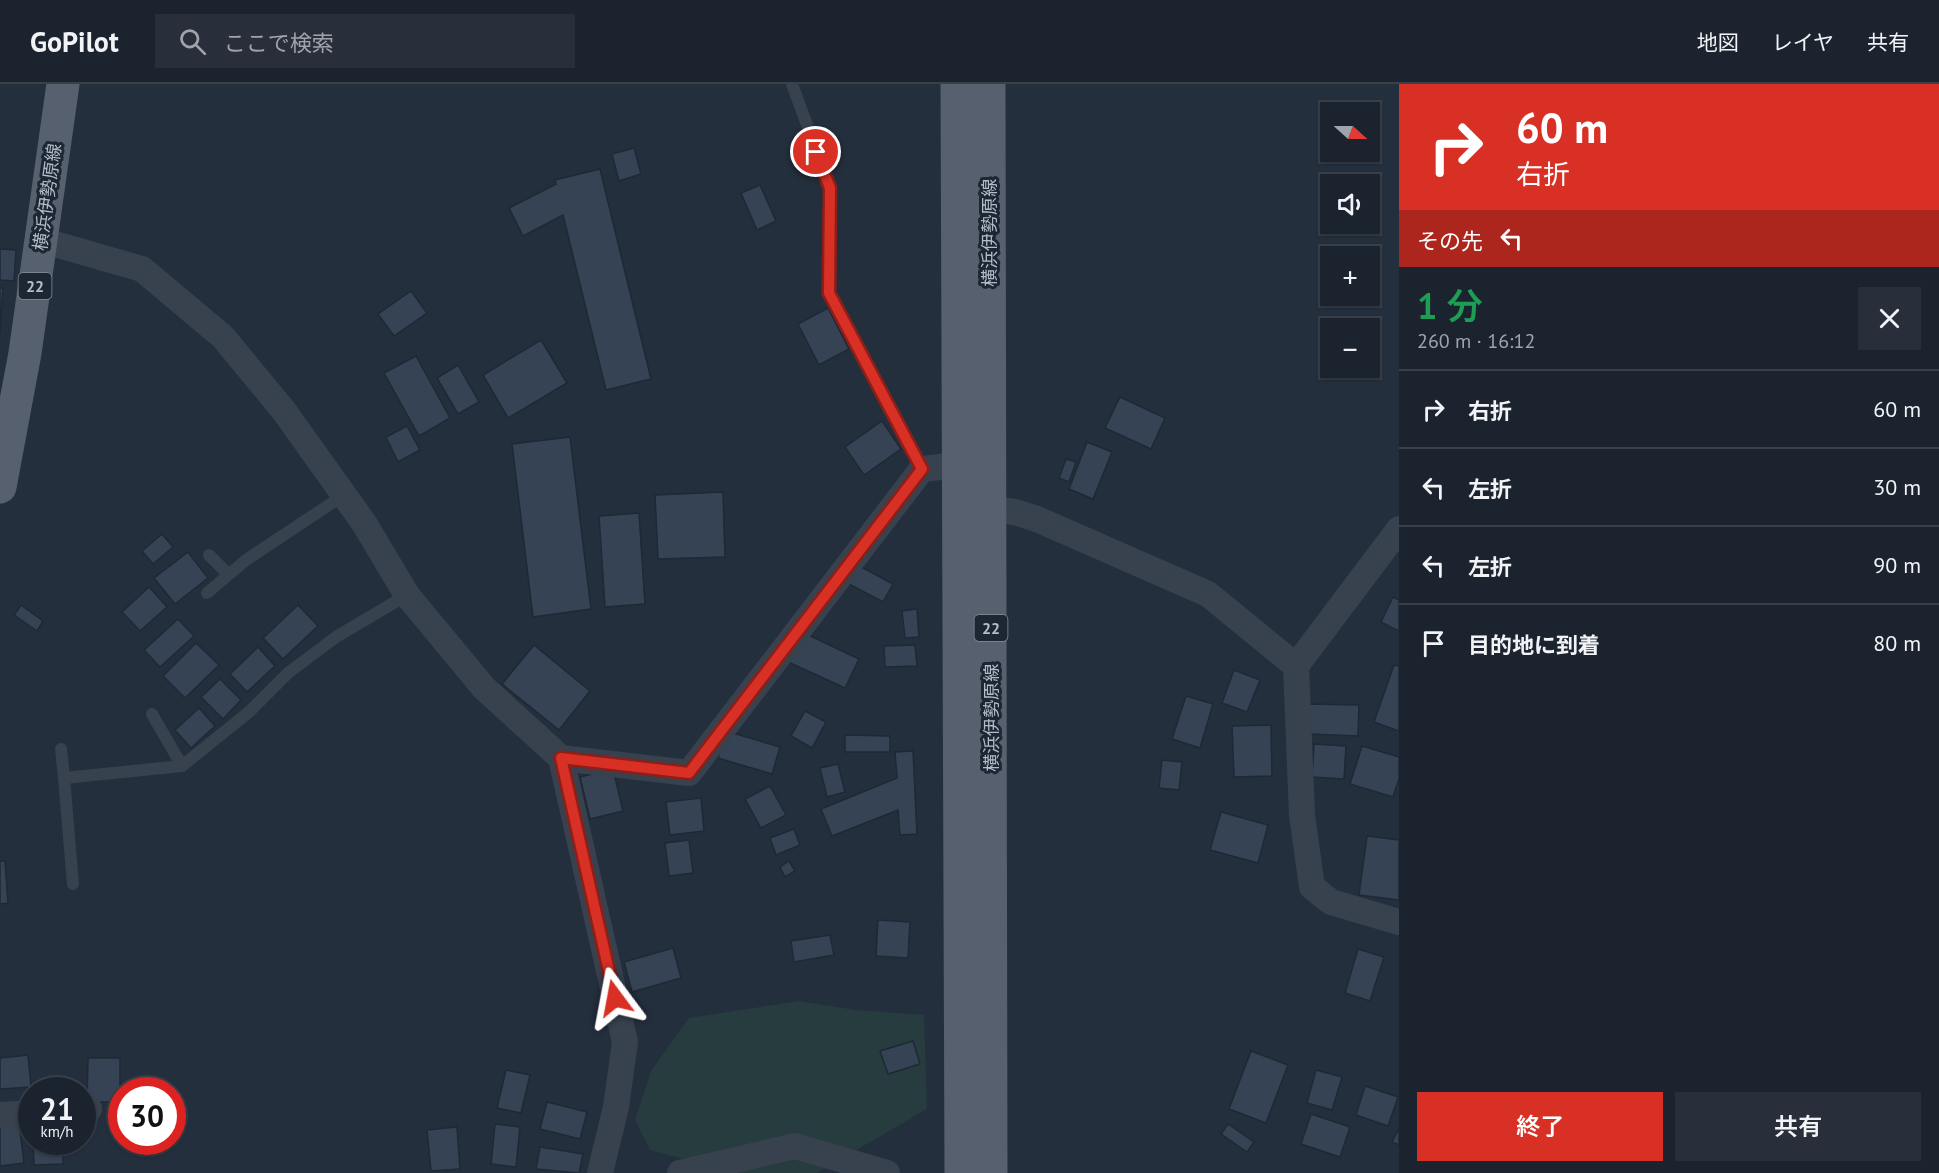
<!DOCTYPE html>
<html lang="ja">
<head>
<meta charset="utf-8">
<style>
	:root { --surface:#1b232e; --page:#282f3a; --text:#f1f3f6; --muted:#a0a4aa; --line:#39404a; --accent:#d93025 }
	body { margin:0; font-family:"PT Sans","Noto Sans JP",sans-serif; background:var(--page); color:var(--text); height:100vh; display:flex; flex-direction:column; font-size:22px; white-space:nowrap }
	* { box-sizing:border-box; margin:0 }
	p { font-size:20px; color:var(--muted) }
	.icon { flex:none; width:33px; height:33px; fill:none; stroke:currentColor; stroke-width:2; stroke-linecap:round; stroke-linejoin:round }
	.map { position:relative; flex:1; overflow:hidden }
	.sheet { display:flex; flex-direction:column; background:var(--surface); width:540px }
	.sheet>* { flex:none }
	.guide { background:#d93025; color:#fff; overflow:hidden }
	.needle { width:39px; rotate:111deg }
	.fabs { position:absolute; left:1320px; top:18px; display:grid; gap:12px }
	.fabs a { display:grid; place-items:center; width:60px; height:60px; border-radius:0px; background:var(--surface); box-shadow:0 2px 4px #0004,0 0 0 2px var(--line); font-size:30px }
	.speed { position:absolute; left:18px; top:993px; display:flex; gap:12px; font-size:30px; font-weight:700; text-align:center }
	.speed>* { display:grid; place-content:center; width:78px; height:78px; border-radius:50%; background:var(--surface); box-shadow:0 2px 4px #0004,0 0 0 2px var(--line); line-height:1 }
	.speed small { font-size:15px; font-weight:400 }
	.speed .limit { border:9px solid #d22; background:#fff; color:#111 }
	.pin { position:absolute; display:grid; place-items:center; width:51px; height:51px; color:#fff; margin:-26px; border:3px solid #fff; border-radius:50%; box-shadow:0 2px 6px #0007 }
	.me { position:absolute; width:66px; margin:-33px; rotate:347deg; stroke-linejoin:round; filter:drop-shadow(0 0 4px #0008) }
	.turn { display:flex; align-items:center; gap:21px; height:126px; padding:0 18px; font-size:27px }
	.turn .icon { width:78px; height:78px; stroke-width:2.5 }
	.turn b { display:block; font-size:42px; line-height:51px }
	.then { display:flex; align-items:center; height:57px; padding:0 18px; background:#0003; gap:12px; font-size:22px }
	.round { display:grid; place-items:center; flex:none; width:63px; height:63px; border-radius:0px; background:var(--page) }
	.overview { display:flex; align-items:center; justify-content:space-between; height:102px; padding:0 18px }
	h1 { font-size:36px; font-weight:600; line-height:45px; color:#1e9e55 }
	.button { display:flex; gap:12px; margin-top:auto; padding:12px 18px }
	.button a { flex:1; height:69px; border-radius:0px; background:var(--accent); color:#fff; font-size:24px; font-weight:600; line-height:69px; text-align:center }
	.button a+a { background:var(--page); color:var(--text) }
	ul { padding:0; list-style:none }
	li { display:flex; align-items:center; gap:18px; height:78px; padding:0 18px; border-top:2px solid var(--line) }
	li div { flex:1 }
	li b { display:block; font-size:22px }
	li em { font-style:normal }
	header { display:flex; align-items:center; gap:36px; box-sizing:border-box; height:84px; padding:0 30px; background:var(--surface); border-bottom:2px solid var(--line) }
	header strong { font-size:28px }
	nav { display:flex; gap:33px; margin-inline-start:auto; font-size:21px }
	.search { width:420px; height:54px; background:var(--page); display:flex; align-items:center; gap:15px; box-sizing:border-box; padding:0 21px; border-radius:0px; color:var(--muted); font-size:22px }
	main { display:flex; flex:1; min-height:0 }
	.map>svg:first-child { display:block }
</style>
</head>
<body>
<header>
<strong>GoPilot</strong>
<div class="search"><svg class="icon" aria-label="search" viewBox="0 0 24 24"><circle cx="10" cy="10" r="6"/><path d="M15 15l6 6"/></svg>ここで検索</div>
<nav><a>地図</a><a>レイヤ</a><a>共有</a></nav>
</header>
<main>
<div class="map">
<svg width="1399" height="1089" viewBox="0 0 1399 1089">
	<rect width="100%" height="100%" fill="#242f3e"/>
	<path fill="#263c3f" d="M799,917L856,926L924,931L927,1025L817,1089H736L650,1066L635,1036L651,987L689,934Z"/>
	<g fill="#364354" stroke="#1f2835" stroke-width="1.5">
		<path d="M634,64L641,90L619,97L612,70Z"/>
		<path d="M600,85L651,295L606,306L563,131L523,152L509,124L556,100L555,96Z"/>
		<path d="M760,101L776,137L757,146L741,109Z"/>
		<path d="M0,165L16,166L14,197L0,196Z"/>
		<path d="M0,204H3L0,249Z"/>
		<path d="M411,207L427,229L394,252L378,230Z"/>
		<path d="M828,224L849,265L819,281L798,240Z"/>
		<path d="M541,256L567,299L508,334L483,291Z"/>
		<path d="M416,272L450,334L419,352L384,289Z"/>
		<path d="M458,281L479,318L458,330L437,294Z"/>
		<path d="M1120,313L1165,334L1151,365L1105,344Z"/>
		<path d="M882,337L901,365L864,391L845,363Z"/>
		<path d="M407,342L420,366L398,378L386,353Z"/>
		<path d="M570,353L591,525L533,533L512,360Z"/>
		<path d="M1087,358L1112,368L1093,415L1069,405Z"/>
		<path d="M1066,375L1076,378L1069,398L1059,394Z"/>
		<path d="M723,408L725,473L658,475L655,411Z"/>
		<path d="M639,429L645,520L605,523L599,432Z"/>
		<path d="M162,450L173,463L153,480L142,467Z"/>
		<path d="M188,468L208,494L175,520L154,494Z"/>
		<path d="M856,480L893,500L883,518L847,499Z"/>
		<path d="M149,503L167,523L140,547L122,528Z"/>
		<path d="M1393,513L1399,516V547L1381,538Z"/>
		<path d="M21,521L43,537L37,547L14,531Z"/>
		<path d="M298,521L318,542L283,575L263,554Z"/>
		<path d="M917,525L919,553L905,554L902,527Z"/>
		<path d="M178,535L194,552L160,583L144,566Z"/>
		<path d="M800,547L859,575L845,604L786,577Z"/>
		<path d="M196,559L219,581L185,614L163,592Z"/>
		<path d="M534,561L590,607L559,646L502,600Z"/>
		<path d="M915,561L917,582L885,583L884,562Z"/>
		<path d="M258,563L275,582L247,608L230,590Z"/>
		<path d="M1394,581L1399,582V647L1374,638Z"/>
		<path d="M1234,586L1260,596L1247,628L1222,619Z"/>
		<path d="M220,595L241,616L223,635L201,613Z"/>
		<path d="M1186,612L1213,620L1200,664L1172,655Z"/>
		<path d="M1308,620L1359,621L1358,652L1307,650Z"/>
		<path d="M199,624L215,642L191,664L175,646Z"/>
		<path d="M805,627L826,638L812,664L791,652Z"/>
		<path d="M1271,641L1272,692L1234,693L1232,642Z"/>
		<path d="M726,647L780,663L772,690L718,674Z"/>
		<path d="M845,651L890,652V668H845Z"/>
		<path d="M1314,660L1346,662L1344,695L1312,693Z"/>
		<path d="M1362,662L1399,673V695L1393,713L1350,700Z"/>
		<path d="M913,667L917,750L900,751L898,726L832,752L821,725L897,694L895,668Z"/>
		<path d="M1162,676L1182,678L1179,706L1159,704Z"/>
		<path d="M838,680L845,708L827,713L820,684Z"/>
		<path d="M613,685L623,727L590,735L580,693Z"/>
		<path d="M770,702L786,731L761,744L745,715Z"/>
		<path d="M701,714L704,747L670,751L666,718Z"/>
		<path d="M1221,728L1268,741L1258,779L1210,766Z"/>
		<path d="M794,745L800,761L776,771L770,754Z"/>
		<path d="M1367,752L1399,756V816L1359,811Z"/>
		<path d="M689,756L693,789L669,792L665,759Z"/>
		<path d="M0,777H5L8,819L0,820Z"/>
		<path d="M789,777L795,787L785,793L780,783Z"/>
		<path d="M878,836L910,838L908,874L876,872Z"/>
		<path d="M830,851L834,871L794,878L791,857Z"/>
		<path d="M673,864L681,894L632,908L624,878Z"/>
		<path d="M1358,865L1384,873L1370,917L1345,909Z"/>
		<path d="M913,957L920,980L888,990L880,967Z"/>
		<path d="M1251,967L1288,981L1266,1039L1229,1025Z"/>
		<path d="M28,971L31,1003L0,1005V974Z"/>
		<path d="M88,974H120V1018H87Z"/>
		<path d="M506,986L530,991L521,1029L497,1024Z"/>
		<path d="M1316,986L1342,993L1332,1026L1307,1019Z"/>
		<path d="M1365,1002L1398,1013L1388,1042L1356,1031Z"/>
		<path d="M547,1018L587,1028L580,1055L540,1045Z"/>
		<path d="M1311,1030L1350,1043L1340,1073L1301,1060Z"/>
		<path d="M19,1038L24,1079L0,1082V1041Z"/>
		<path d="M495,1040L520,1043L516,1083L491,1080Z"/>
		<path d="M1228,1040L1254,1058L1247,1068L1221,1050Z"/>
		<path d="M457,1043L460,1085L431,1087L427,1046Z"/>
		<path d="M1399,1044V1061L1392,1058Z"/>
		<path d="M33,1058H63V1080L34,1081Z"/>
		<path d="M540,1063L583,1070L579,1089L536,1085Z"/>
	</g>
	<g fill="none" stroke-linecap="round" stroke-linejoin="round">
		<g stroke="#38414e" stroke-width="12">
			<path d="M792,0L830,104L829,209L922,385"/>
			<path d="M209,471L228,490"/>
			<path d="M207,509L246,476L344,411"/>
			<path d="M152,630L182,682L249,628L288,589L336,553L407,511"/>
			<path d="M61,665L64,694"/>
			<path d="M73,800L64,694L182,682"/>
		</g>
		<g stroke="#38414e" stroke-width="26">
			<path d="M41,156L142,185L223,253L284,327L364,439L407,511L484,604L561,674L689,689L922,385L958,381"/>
			<path d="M991,425L1015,428L1037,435L1208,510L1296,582"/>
			<path d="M1399,445L1296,582L1302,731L1312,803L1331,818L1399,838"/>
			<path d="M561,674L625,958L616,1023L600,1089"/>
			<path d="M82,1026L89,1025"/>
			<path d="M0,1031L32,1029"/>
			<path d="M680,1089L795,1062L887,1089"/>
		</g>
		<g stroke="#56606e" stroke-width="33">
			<path d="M957,0L961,1089"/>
			<path d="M989,0L991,1089"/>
			<path d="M0,403L25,269L63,0"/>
		</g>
	</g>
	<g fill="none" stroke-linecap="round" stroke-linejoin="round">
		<defs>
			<path id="route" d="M615,914L561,674L689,689L922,385L829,209L830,104L816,68"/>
		</defs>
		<use href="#route" stroke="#8d1f18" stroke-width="15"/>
		<use href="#route" stroke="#d93025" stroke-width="10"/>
	</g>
	<g text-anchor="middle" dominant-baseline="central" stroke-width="6" stroke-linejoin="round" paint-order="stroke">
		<g fill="#1d2633" stroke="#878f9c" stroke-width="1.5">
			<rect x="18.5" y="189" width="33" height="26" rx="4.5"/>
			<rect x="974.5" y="531" width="33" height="26" rx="4.5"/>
		</g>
		<g font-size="16" font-weight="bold" fill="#b4bcc9">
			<text x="35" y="202">22</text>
			<text x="991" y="544">22</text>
		</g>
		<g font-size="18" fill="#b4bcc9" stroke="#1d2633">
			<text transform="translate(47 113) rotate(-82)">横浜伊勢原線</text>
			<text transform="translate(989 149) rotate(-90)">横浜伊勢原線</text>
			<text transform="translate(991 634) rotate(-90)">横浜伊勢原線</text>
		</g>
	</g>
</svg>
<div class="fabs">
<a><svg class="needle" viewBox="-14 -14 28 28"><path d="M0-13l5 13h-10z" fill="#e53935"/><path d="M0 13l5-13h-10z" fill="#a0a4aa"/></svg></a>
<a><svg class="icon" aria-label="sound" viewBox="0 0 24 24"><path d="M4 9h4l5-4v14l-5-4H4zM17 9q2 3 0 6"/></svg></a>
<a>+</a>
<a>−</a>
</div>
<div class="speed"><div>21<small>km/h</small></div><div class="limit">30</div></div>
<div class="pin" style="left:816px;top:68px;background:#d93025"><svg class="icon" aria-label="arrive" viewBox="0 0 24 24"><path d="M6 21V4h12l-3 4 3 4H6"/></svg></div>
<svg class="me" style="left:615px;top:914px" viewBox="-20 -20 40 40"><path d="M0-17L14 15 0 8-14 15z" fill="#d93025" stroke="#fff" stroke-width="4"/></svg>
</div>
<section class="sheet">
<div class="guide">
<div class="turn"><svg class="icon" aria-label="right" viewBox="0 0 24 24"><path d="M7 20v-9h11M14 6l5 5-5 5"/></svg><div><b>60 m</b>右折</div></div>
<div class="then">その先<svg class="icon" aria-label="left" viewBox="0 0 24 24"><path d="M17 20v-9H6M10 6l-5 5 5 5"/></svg></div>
</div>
<div class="overview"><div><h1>1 分</h1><p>260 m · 16:12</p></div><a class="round"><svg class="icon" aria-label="close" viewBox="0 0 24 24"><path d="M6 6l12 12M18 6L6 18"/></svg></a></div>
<ul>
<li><svg class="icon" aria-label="right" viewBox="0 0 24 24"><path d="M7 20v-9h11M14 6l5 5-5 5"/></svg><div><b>右折</b></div><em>60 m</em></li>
<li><svg class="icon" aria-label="left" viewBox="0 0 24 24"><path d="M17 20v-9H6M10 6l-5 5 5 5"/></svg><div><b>左折</b></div><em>30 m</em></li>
<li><svg class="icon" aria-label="left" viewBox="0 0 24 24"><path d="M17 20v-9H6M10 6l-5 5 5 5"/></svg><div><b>左折</b></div><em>90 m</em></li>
<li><svg class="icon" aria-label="arrive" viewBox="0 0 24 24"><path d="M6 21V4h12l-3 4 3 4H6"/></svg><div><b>目的地に到着</b></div><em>80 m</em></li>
</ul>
<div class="button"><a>終了</a><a>共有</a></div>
</section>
</main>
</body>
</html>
